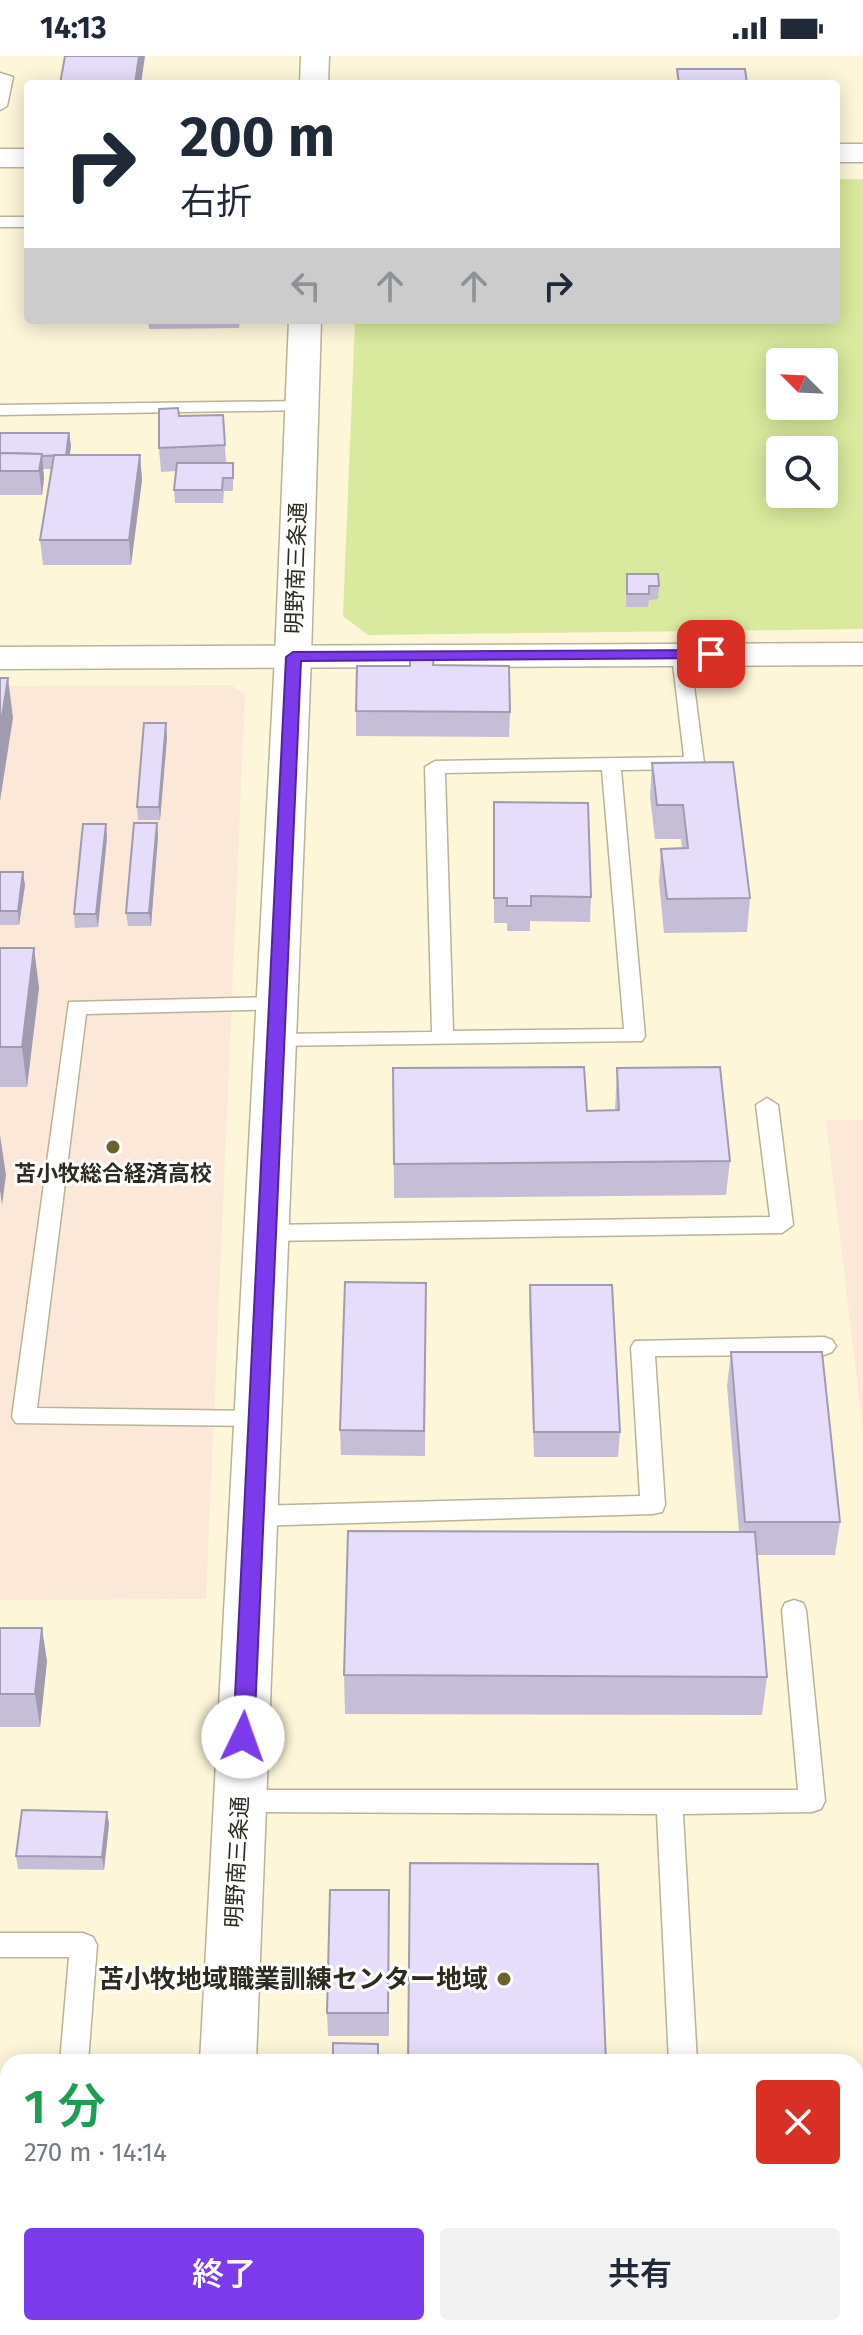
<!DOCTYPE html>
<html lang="ja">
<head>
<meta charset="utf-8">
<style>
	:root { --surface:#fff; --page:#f2f2f3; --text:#1f2937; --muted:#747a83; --accent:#7c3aed }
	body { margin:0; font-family:"Fira Sans","Noto Sans JP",sans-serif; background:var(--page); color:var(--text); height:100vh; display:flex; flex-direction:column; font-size:30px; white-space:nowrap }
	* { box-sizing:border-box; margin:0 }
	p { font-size:26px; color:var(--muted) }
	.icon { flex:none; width:44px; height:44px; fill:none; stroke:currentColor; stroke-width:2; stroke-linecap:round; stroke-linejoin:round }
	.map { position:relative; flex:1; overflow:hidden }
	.details { position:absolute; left:0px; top:1998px; width:864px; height:282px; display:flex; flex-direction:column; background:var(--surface); border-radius:24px 24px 0 0; box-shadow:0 4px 20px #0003 }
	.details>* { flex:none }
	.guide { position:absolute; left:24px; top:24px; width:816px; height:244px; border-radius:8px; box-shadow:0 4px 20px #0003; background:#fff; color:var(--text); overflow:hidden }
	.needle { width:52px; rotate:294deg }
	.controls { position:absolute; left:766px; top:292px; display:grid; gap:16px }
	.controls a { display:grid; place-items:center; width:72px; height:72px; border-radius:8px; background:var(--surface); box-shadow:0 4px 20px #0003; font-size:40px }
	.pin { position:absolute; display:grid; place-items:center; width:68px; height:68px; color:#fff; margin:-34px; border-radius:16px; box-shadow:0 4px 12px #0006 }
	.me { position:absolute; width:88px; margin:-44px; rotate:3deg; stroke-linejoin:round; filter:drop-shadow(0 0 6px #0008) }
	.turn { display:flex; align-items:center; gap:28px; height:168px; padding:0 24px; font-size:36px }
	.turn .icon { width:104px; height:104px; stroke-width:2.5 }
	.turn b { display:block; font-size:56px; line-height:68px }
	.lanes { display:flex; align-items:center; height:76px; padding:0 24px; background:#0003; justify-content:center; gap:40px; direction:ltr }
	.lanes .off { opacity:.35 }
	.round { display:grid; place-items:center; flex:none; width:84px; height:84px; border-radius:8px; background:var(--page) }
	.summary { display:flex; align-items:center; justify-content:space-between; height:136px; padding:0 24px }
	h1 { font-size:48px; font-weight:600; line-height:60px; color:#1e9e55 }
	.primary-button { display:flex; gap:16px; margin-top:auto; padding:16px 24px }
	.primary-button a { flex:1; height:92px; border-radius:8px; background:var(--accent); color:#fff; font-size:32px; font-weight:600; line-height:92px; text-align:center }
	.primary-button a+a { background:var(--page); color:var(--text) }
	.status { display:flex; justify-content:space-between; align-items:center; height:56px; padding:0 40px; background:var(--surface); direction:ltr }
	.status svg { height:22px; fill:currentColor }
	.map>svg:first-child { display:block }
</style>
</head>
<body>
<div class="status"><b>14:13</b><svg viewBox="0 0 49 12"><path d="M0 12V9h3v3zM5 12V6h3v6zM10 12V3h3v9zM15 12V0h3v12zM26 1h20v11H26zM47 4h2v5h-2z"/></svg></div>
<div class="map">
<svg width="863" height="2279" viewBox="0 0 863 2279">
	<rect width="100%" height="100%" fill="#fdf6d9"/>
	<g fill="#fbe8d8">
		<path d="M230,629L245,638L206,1543L0,1544V630Z"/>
		<path d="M826,1064H863V1374Z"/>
	</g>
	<path fill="#d9e99d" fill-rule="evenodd" d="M836,123H863V573L368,579L343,560L355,264H836ZM780,306H824V350H780ZM780,394H824V438H780Z"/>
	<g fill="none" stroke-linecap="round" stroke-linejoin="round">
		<defs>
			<g id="lane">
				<path d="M0,17L13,21L7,50L0,54Z"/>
				<rect x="0" y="161" width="28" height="10"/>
				<path d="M302,345L310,350L308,354L0,359V349Z"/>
				<path d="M681,593L690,599L704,707L694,713L621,714L645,980L642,985L269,990L266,985L276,978L432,976L425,711L435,705L684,701L672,599ZM602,714L624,973L453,975L445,717Z"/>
				<path d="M277,941L284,943L287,948L284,953L86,958L37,1352L258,1355L266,1358L270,1364L266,1370L16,1367L12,1361L69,946Z"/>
				<path d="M767,1042L778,1049L793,1169L782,1177L267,1185L256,1177L267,1169L770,1161L756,1049Z"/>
				<path d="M824,1281L832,1284L836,1290L832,1296L824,1299L655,1300L665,1449L662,1456L653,1458L254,1470L245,1467L242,1460L245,1453L254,1450L640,1440L631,1291L635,1285Z"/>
				<path d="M794,1544L803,1547L806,1554L825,1745L821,1753L812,1756L683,1758L697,2006H669L657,1758L240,1756L231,1753L227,1745L231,1737L240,1734H798L782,1554L785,1547Z"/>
				<path d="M0,1877H83L93,1881L97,1889L88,2006H60L69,1901H0Z"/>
				<rect x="36" y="2272" width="30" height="7"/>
				<path d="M682,2272H712L713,2279H683Z"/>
			</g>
			<path id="street" d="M863,587V609L0,613V591Z"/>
			<g id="secondary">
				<path d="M301,0H329L328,28H300Z"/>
				<rect x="836" y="88" width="27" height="18"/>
				<rect x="0" y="93" width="28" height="18"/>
				<path d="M289,264H321L311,601L256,2006H200L275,601Z"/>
				<rect x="186" y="2272" width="60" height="7"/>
			</g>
		</defs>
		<use href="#lane" stroke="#b9b397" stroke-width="3"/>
		<use href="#street" stroke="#b9b397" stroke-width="3"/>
		<use href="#secondary" stroke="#b9b397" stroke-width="3"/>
		<use href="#lane" fill="#fff" fill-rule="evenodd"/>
		<use href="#street" fill="#fff" fill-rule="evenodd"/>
		<use href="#secondary" fill="#fff" fill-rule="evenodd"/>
	</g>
	<g fill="#c5bed6">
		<path d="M148,264H240L239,272L149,273Z"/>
		<path d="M223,359L226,407H233V435H224L223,447H175L174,434L176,415L161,416L159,392L179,360Z"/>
		<path d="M0,377H69L71,390L69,399H140L142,424L131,509H43L40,484L52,413H43L44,422L42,439H0Z"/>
		<path d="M627,518L659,530L658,543L649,544L648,551H626Z"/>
		<path d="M434,601V609L510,656L509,681L356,680V655L410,610Z"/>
		<path d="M167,681L160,764H138L137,751Z"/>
		<path d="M652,707L750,842L747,876L664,877L659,826L661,793L682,792L681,783H655L650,741Z"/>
		<path d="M157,767L158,780L151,870H128L126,857Z"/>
		<path d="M494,771L591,841L590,866L530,865V875H507V867H494Z"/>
		<path d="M107,781L98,871L75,872L74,858Z"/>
		<path d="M0,816L25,829L19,869H0Z"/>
		<path d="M0,892H34L39,932L27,1031H0Z"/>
		<path d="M393,1012L587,1055L615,1054L617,1012L730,1105L726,1139L394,1142Z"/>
		<path d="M426,1227L425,1400L341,1399L340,1374Z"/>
		<path d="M530,1229L620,1376L618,1401H534L529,1254Z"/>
		<path d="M731,1296L840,1466L835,1499H757L767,1621L762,1659L345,1658L344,1619L739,1476L727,1330Z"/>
		<path d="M0,1572L47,1605L40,1671H0Z"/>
		<path d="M107,1756L109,1768L104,1814L18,1813L16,1800Z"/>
		<path d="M389,1834V1980H328L327,1957Z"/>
	</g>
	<g fill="#a09bae">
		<path d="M139,0H145L141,28H135Z"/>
		<path d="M69,377L71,390L68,413L66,400Z"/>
		<path d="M42,398L44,422L42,439L39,415Z"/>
		<path d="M140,399L142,424L131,509L129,484Z"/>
		<path d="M8,622L13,662L0,745V673Z"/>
		<path d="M166,667L167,681L160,764L159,751Z"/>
		<path d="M157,767L158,780L151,870L149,857Z"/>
		<path d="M106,768L107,781L98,871L96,858Z"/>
		<path d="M23,816L25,829L19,869L18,855Z"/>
		<path d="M34,892L39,932L27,1031L22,991Z"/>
		<path d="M0,1079L6,1119L2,1149L0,1134Z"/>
		<path d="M42,1572L47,1605L40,1671L35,1638Z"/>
		<path d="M107,1756L109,1768L104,1814L102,1801Z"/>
	</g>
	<g fill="#e5ddf9" stroke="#a09bae" stroke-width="2">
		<path d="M65,0H139L135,28H60Z"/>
		<path d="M677,13H745L747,28H679Z"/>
		<path d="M178,352L179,360L223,359L225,389L159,392V353Z"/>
		<path d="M0,377H69L66,399L42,400V398L0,397Z"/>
		<path d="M0,397L42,398L39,415H0Z"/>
		<path d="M54,399H140L129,484H40Z"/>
		<path d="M177,407H233V422H223L222,434H174Z"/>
		<path d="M627,518H658L659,530H649V538H627Z"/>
		<path d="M410,601H434L433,609L509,610L510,656L356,655L357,610H410Z"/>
		<path d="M0,622H8L0,673Z"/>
		<path d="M144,667H166L159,751H137Z"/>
		<path d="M733,706L750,842L667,843L661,793L688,792L683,749H657L652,707Z"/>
		<path d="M494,746L588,747L591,841L531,840V850H507V842H494Z"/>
		<path d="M134,767H157L149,857H126Z"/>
		<path d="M83,768H106L96,858H74Z"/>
		<path d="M0,816H23L18,855H0Z"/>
		<path d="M0,892H34L22,991H0Z"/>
		<path d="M584,1011L587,1055L619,1054L617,1012L720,1011L730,1105L394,1108L393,1012Z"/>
		<path d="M345,1226L426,1227L424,1375L340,1374Z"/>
		<path d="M530,1229H612L620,1376H534Z"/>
		<path d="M731,1296H822L840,1466H745Z"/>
		<path d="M348,1475L755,1476L767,1621L344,1619Z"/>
		<path d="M0,1572H42L35,1638H0Z"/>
		<path d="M22,1754L107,1756L102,1801L16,1800Z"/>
		<path d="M410,1807L598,1808L606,2006H408Z"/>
		<path d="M330,1834H389L388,1957H327Z"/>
		<path d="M333,1987L378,1988V2006H333Z"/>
		<path d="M413,2272H611L612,2279H413Z"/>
	</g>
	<path fill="#7c3aed" stroke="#51269a" stroke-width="2" d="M711,594L719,598L716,602L301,605L254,1681L251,1688H236L233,1681L286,601L293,596Z"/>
	<g fill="#6b632f" stroke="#fff" stroke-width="3">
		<circle cx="113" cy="1091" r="8"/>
		<circle cx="504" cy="1923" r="8"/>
	</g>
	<g text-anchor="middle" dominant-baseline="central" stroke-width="6" stroke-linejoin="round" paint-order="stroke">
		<g font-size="22" fill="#2d2b20" stroke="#fff">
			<text transform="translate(296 512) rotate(-88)">明野南三条通</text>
			<text transform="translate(237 1806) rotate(-87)">明野南三条通</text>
		</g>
		<g font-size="22" font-weight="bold" fill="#2d2b20" stroke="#fff">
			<text x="113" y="1117">苫小牧総合経済高校</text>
		</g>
		<g font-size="26" font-weight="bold" fill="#2d2b20" stroke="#fff" text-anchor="end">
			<text x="488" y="1923">苫小牧地域職業訓練センター地域</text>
		</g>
	</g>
</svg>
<div class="controls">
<a><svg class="needle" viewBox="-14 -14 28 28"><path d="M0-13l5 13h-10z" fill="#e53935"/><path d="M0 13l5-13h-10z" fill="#747a83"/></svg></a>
<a><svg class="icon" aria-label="search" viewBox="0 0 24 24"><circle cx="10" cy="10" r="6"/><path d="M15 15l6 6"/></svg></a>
</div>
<div class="pin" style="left:711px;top:598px;background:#d93025"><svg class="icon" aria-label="arrive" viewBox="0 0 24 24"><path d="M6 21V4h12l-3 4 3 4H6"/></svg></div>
<svg class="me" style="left:243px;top:1681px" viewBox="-20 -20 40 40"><circle r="19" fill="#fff"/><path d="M0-13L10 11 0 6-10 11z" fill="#7c3aed"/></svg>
<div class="guide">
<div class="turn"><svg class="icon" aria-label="right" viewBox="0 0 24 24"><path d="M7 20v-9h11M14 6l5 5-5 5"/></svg><div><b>200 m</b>右折</div></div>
<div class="lanes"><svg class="icon off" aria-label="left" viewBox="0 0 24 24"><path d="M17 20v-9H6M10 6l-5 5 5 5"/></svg><svg class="icon off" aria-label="ahead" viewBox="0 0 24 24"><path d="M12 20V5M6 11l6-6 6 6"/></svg><svg class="icon off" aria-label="ahead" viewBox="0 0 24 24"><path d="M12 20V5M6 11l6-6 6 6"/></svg><svg class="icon" aria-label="right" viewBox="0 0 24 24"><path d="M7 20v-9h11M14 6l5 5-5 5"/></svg></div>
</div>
<section class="details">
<div class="summary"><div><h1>1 分</h1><p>270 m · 14:14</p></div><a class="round" style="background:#d93025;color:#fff"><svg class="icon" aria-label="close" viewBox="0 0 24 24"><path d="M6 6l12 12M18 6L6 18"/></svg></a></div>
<div class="primary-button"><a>終了</a><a>共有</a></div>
</section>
</div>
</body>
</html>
